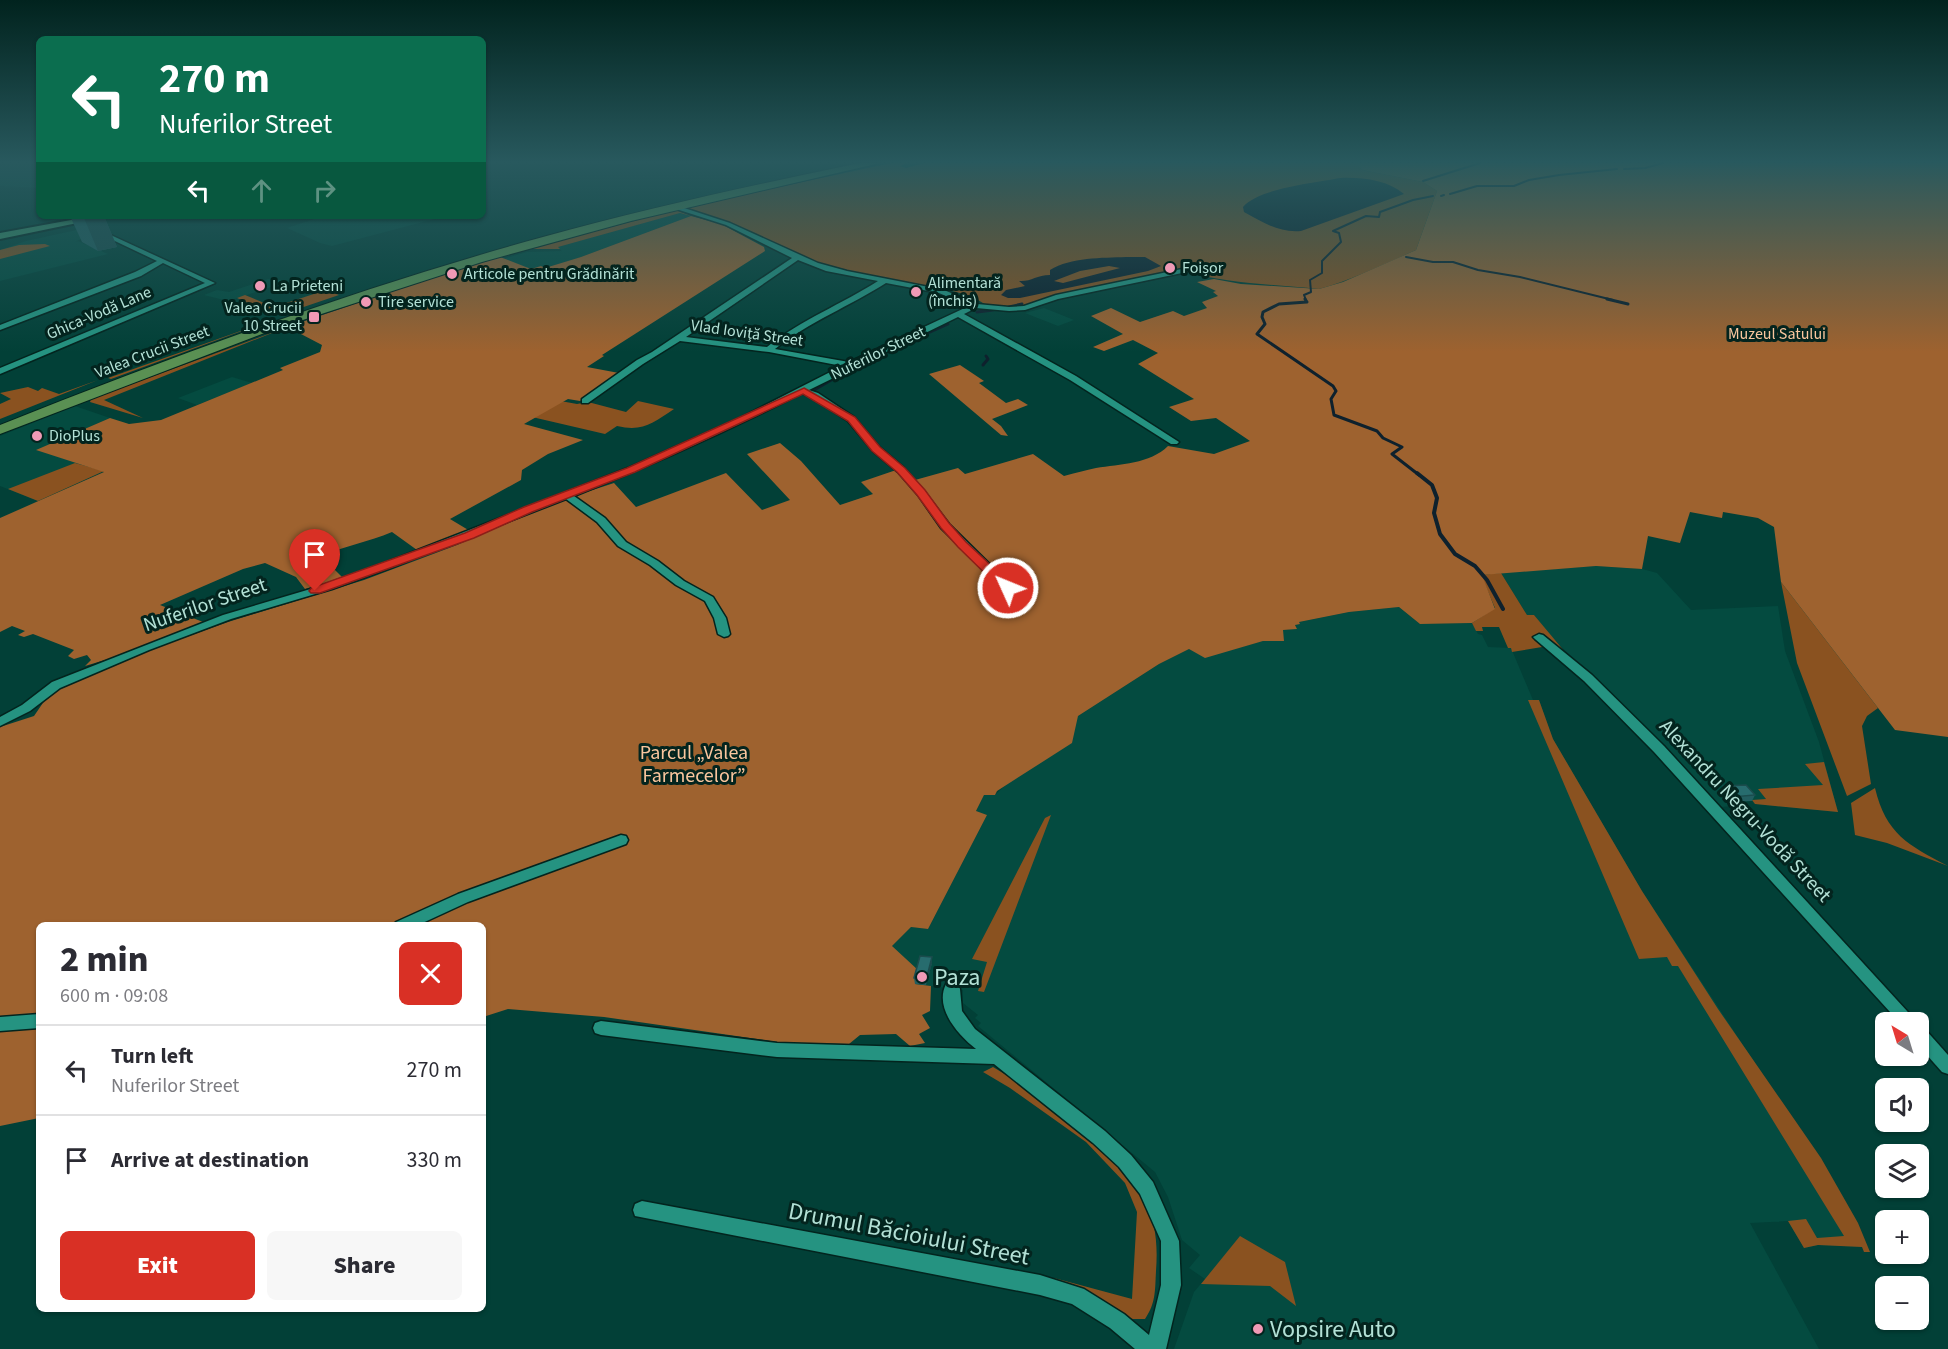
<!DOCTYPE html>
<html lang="en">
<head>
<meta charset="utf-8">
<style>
	:root { --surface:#fff; --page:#f7f7f7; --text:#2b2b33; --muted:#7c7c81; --line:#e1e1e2; --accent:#d93025 }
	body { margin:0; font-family:"Source Sans 3",sans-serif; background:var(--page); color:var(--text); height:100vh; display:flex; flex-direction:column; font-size:22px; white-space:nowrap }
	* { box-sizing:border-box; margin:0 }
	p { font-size:20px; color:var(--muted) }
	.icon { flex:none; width:33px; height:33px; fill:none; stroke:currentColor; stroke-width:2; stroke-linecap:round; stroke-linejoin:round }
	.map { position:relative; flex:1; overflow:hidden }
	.side { position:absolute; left:36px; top:922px; width:450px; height:390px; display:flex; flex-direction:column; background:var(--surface); border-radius:9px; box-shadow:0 2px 4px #0004 }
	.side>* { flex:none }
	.hud { position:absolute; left:36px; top:36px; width:450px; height:183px; border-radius:9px; box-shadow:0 2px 4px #0004; background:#0b6e4f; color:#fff; overflow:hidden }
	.needle { width:39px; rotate:322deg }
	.buttons { position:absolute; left:1875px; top:1012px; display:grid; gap:12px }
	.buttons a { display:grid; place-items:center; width:54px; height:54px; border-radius:9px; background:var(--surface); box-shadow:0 2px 4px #0004; font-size:30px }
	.pin { position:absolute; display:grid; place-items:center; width:51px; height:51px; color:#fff; margin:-62px -26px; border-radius:50% 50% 50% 0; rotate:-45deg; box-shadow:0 0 6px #0007 }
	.pin .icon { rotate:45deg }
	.me { position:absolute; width:66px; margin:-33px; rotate:314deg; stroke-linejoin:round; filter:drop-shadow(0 0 4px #0008) }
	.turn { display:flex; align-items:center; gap:21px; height:126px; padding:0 24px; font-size:27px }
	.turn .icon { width:78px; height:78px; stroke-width:2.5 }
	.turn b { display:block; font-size:42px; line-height:51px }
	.lanes { display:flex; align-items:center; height:57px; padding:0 24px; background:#0003; justify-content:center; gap:30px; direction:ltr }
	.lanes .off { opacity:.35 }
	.round { display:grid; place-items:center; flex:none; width:63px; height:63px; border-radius:9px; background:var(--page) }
	.summary { display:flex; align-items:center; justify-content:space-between; height:102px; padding:0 24px }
	h1 { font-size:36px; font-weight:800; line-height:45px }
	.primary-button { display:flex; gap:12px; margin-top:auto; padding:12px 24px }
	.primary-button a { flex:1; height:69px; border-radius:9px; background:var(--accent); color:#fff; font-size:24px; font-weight:800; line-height:69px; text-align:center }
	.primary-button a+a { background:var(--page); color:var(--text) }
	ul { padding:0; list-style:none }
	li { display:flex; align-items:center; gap:18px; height:90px; padding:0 24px; border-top:2px solid var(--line) }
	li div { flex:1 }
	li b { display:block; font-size:22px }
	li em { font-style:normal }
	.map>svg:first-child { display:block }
</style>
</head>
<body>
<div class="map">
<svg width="1948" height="1349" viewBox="0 0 1948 1349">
	<rect width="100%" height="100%" fill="#024037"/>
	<g fill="#044b40">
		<path d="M8,163H39V188L0,186V167Z"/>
		<path d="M680,213L691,216L581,257L545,268L541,266L531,269L503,259L527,252L562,251L557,247Z"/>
		<path d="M323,216H446L332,246L320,243L287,228Z"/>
		<path d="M81,229L93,233L75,242L78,241L108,254L0,281V250L26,241Z"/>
		<path d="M268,279L290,281L228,301L204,295L217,290L229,292Z"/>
		<path d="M1044,308L1074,320L1058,326L1025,313Z"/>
		<path d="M232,377L252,383L197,405L178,398Z"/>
		<path d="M75,406L110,418L37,450L104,471L38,501L0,486V436Z"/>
		<path d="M1596,566L1642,569L1657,573L1691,610L1778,606L1785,651L1819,742L1838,812L1755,804L1752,801L1730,802L1732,806L1721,807L1662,744L1549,635L1534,615H1527L1501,573Z"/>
		<path d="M1399,607L1420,624L1472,623L1478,634L1482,635L1488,647L1511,648L1533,700H1539L1553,739L1642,891L1766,1080L1862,1247L1818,1245L1804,1248L1788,1221L1750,1223L1819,1349H1174L1194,1292L1205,1279L1189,1268L1200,1255L1182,1240L1168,1197L1155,1172L978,1026L981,1023L975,1018L978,1015L963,1003V990L915,984L918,970L891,947L911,927L928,929L987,815L976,812L984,795H995L1078,716L1159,664L1189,649L1205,657L1263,641H1284L1282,630L1297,629L1295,624L1299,622L1349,612Z"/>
	</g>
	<g fill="#8a5220">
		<path d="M891,163H907L900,166L906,168L924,163H1356L1362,170L1423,182L1437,191L1416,250C1384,264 1352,280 1319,289C1273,284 1228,284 1184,271L1188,270L1186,268L1011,308L988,306L973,297L946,289L874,278L821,265L726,221L696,213L687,207Z"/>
		<path d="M676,210L691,216L680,213L558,247L560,249H527Z"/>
		<path d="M45,244L50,246L0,259V250L19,245Z"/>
		<path d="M326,290L339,295L283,314L277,310L280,309L278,308L267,312L254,311L259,308L237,298L245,295L274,307Z"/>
		<path d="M277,318L111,379L108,378Z"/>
		<path d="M282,329L104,400L143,418L90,402L91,399Z"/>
		<path d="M98,380L0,419V404L11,399L0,393L28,387L38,391L42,388L59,394Z"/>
		<path d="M555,400L577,404L588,402L626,412L638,401L674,409C653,423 643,432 617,426L605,434L532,417Z"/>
		<path d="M75,463L104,471L38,501L8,489Z"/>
		<path d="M1501,573L1527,615H1534L1565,652L1548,646L1512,652L1511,648H1508L1499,627H1482L1483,631H1476L1472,623L1495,608L1481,575Z"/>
		<path d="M1781,582L1878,708L1867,716L1862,726L1871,784L1847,796L1797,663Z"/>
		<path d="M1528,700H1539L1553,739L1642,891L1718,1009L1821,1158L1858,1223L1870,1252H1864L1862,1247L1818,1245L1804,1248L1788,1221L1806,1219L1817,1238L1844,1236L1678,966H1672L1667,957L1639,959Z"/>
		<path d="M1824,762L1838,812L1755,804L1752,800L1766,799L1758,789L1823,785L1805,764Z"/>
		<path d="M1875,788C1886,834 1908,845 1948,866L1887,843L1855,835L1851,803Z"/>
		<path d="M1051,815L984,992L978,991L987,962L972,959L1045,818Z"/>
		<path d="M993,1067C1038,1093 1116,1152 1142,1196C1156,1219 1158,1245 1156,1271C1155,1290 1156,1303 1145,1319H1133L1121,1316L1054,1278L1132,1299L1137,1212L1125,1183L1086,1142L1010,1088L983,1072Z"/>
		<path d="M1240,1236L1285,1262L1296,1306L1270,1286L1201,1284Z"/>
	</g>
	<g fill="#9e622f">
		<path d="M1356,163H1948V737L1895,730L1781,582L1774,527L1758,518L1723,512L1722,518L1690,512L1680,543L1648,536L1642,569L1596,566L1482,575L1495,609L1472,623L1420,624L1399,607L1349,612L1299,622L1300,624L1295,625L1297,629L1283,630L1284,641H1263L1205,658L1189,649L1159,664L1078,716L1072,743L997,791L995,795H984L976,811L987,815L928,929L911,927L892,946L918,970L915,984L931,986L930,1011L922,1015L930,1028L919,1034L925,1043L910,1046L896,1034L860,1035L849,1044L785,1043L604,1017L508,1009L483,1017V926H39V1118L0,1126V727L34,716L49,694L144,652L228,622L364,580L457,545L562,500L614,483L636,507L726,473L762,510L790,500L747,454L780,443L801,461L840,505L873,494L861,482L902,468L915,480L958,468L965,474L1033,454L1064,476C1075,473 1086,470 1096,468C1120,464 1150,464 1168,446L1214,454L1250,441L1216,418L1191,421L1169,407L1194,399L1138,364L1158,353L1133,340L1104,351L1093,347L1123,334L1091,316L1111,308L1140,322L1173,311L1184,316L1207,308L1202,302L1218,296L1213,292L1216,291L1197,282L1214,279L1241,284L1319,289L1343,282L1416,250L1437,191L1423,182L1362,170Z"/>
		<path d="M691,216L721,224L764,247L765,251L602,355L604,356L587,367L619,373L580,401L568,399L524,424L583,440L548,454L522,470L521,480L450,519L470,531L417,550L392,532C369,542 344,546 321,556L343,578L305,589L296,577L265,563L243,569L160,605L203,622L115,657L85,666L91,660L87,655L74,659L68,656L74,650L33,634L24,637L18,635L25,631L12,626L0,632V518L104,472L36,450L110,418L129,424L161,420L283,370L280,368L320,352L322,345L299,333V327L293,325L422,281L500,257L531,269L541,266L545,268L581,257Z"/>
		<path d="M960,365L984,381L979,383L1006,403L1018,399L1028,405L992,419L1001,426L1008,436L1001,435L929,374Z"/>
	</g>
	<g fill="#0e212d" fill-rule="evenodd">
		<path d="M1340,178C1361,177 1388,180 1404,194L1301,231C1278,233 1263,222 1244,212L1243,207C1259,188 1315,183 1340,178Z"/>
		<path d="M1126,257H1145L1161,266L1148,271L1020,298H1008L1001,295L1006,290L1025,286L1019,281C1031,282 1036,275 1050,275V270C1071,257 1102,258 1126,257ZM1109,266L1120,268L1063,283L1054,281L1080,271Z"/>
	</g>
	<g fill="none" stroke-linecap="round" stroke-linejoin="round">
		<g stroke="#0e212d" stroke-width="2">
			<path d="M1624,169L1645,168L1663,163"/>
			<path d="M1423,181L1480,163"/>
			<path d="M1450,194L1477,186H1514L1529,180L1559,175L1617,169"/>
			<path d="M1441,196L1444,195"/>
			<path d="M1406,257L1433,262H1453L1478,270L1520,277L1613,300"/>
			<path d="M1306,300L1304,295L1311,292L1310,280L1322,273V261L1341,242L1339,233L1333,231L1366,216L1379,217L1380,212L1413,200L1433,196"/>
		</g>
		<g stroke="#0e212d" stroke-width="3">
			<path d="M1305,299L1307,302L1279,304L1263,312L1262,317L1265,324L1257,334L1333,386L1336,391L1331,399L1334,415L1377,431L1383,438L1402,447L1392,454L1419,475"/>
			<path d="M1607,299L1628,304"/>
			<path d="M1009,307L1022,304"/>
			<path d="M977,312L993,310"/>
			<path d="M919,337L948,324"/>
			<path d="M900,345L911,340"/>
			<path d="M983,365L988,359L986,356"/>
			<path d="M814,390L833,379"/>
		</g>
		<path stroke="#0e212d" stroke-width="4" d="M1417,473L1432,485L1437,498L1434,513L1440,534L1455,554L1475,566L1487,580L1503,609"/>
		<defs>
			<g id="minor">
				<path d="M675,205L730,223L818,263L847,271L944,290L977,304L1009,307L1024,306L1056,295L1182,269V273L1058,299L1025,310L1009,311L976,308L964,314L1076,376L1179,442L1177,444H1171L1070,380L958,317L809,390L818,393L854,417L879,447L904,468L924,491L949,524L1012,586L1013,588L1012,590H1004L941,528L918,495L898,472L873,451L848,421L812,397L802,393C728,431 652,465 574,496L605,518L626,542L658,561L684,581L713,597L726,618L730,634L728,636L724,637L718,634L714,618L705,601L676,585L650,565L618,546L597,522L566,499L390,568L332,589L231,619L149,650L60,688L30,711L0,726V717L22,705L52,682L223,615L324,585L382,564L628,468L742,417L842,366L769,352L680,341L643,364L588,403H582V399L637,360L652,352L792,258L726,225L673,208L672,207ZM798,260L826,271L878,281C842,304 801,320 767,347L686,337ZM886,283L939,293L969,306L849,362L775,349C809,322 850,306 886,283Z"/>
				<path d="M98,231H102L215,283L0,374V368L205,283L163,263L141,276L0,330V325L135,272L157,261L98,233Z"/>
				<path d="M1539,634L1543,635L1592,675L1664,746L1918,1023H1900L1654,752L1584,681L1535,639L1533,637Z"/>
				<path d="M621,835L626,836L628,840L626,844L468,902L416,926H394L396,922L458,894Z"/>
				<path d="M952,983L958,984L960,989L962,1011L975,1029L1105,1131L1131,1155L1153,1182L1179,1241L1181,1285L1166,1349H1135L1110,1328L1072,1304L1040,1295L635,1216L633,1210L635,1204L642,1201L1040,1275L1084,1289L1124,1314L1149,1335L1161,1285V1241L1140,1194L1119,1167L1093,1143L994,1064L777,1057L601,1035L595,1033L593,1028L595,1023L601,1021L777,1043L976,1049C958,1035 934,1008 946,984Z"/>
				<path d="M39,1014V1028L0,1031V1017Z"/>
				<path d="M1918,1026L1924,1028L1948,1055V1074L1942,1072L1918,1045Z"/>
			</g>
			<path id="secondary" d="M93,216H111L0,239V233Z"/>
			<path id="primary" d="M860,163H880L631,221L482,262L275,329L0,434V425C178,354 358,288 543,237C648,208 754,185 860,163Z"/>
		</defs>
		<use href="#minor" stroke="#03241e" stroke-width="3"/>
		<use href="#secondary" stroke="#03241e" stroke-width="4"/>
		<use href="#primary" stroke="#03241e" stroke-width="2"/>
		<use href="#minor" fill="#259381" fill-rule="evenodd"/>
		<use href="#secondary" fill="#3f926a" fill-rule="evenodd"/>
		<use href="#primary" fill="#5a9053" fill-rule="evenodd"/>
	</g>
	<g fill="#225d5f">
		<path d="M70,216H104L117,247L98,251L82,242Z"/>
		<path d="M1723,786L1755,795L1752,801L1729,802L1720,791Z"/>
		<path d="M932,963L926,985L915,984L914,978Z"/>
	</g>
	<g fill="#1b4c4d">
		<path d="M93,216H104L117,247L98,251L84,218Z"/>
		<path d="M932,957V963L926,985V980Z"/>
	</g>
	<g fill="#276c6e" stroke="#1b4c4d" stroke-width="1.5">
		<path d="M80,216H93L84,218Z"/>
		<path d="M1746,785L1755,795L1732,797L1723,786Z"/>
		<path d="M920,956L932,957L926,980L914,978Z"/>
	</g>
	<linearGradient id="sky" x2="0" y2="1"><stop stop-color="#01231e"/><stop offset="0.46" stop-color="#28595e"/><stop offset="1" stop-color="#28595e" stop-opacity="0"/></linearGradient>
	<rect width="1948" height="352" fill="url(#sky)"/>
	<path fill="#d93025" stroke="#8d1f18" stroke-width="1.5" d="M804,388L855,417L880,447L905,468L925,490L949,523L966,542L1012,585L1014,588L1012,591H1003L958,547L941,528L917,495L897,472L872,451L848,421L803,394L635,472L532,512L474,538L320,593H311L309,591L311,588L465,533L524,507L627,468Z"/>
	<g fill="#f09ab6" stroke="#03241e" stroke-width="2">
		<circle cx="1170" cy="268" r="6"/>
		<circle cx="452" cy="274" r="6"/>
		<circle cx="260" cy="286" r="6"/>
		<circle cx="916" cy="292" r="6"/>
		<circle cx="366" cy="302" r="6"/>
		<rect x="308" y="311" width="12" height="12" rx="3"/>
		<circle cx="37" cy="436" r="6"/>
		<circle cx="922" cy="977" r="6"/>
		<circle cx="1258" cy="1329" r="6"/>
	</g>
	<g text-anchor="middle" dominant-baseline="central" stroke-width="6" stroke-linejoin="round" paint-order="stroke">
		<g font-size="16" fill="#b3e1d6" stroke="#03241e" text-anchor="start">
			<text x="1182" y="268">Foișor</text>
			<text x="464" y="274">Articole pentru Grădinărit</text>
			<text x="928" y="283">Alimentară<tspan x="928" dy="18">(închis)</tspan></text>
			<text x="272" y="286">La Prieteni</text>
			<text x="378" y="302">Tire service</text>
			<text x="302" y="308" text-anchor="end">Valea Crucii<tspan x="302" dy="18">10 Street</tspan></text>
			<text x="49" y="436">DioPlus</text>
		</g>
		<g font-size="16" fill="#b3e1d6" stroke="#03241e">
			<text transform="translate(99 313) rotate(-23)">Ghica-Vodă Lane</text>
			<text transform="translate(747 333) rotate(8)">Vlad Ioviță Street</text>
			<text transform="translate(152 352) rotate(-21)">Valea Crucii Street</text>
			<text transform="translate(878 353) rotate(-26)">Nuferilor Street</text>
		</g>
		<g font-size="16" fill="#fac69e" stroke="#03241e">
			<text x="1777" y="334">Muzeul Satului</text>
		</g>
		<g font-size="20" fill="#b3e1d6" stroke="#03241e">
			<text transform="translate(205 605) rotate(-19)">Nuferilor Street</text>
			<text transform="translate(1745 811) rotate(47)">Alexandru Negru-Vodă Street</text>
		</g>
		<g font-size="20" fill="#fac69e" stroke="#03241e">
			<text x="694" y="753">Parcul „Valea<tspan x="694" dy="23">Farmecelor”</tspan></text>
		</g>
		<g font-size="24" fill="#b3e1d6" stroke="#03241e" text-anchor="start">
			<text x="934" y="977">Paza</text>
			<text x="1270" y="1329">Vopsire Auto</text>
		</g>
		<g font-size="24" fill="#b3e1d6" stroke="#03241e">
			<text transform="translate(909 1234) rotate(11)">Drumul Băcioiului Street</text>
		</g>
	</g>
</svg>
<div class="buttons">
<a><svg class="needle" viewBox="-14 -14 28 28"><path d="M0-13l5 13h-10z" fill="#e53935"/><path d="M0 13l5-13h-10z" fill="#7c7c81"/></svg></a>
<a><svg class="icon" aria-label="sound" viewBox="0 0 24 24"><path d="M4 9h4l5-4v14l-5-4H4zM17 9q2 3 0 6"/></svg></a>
<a><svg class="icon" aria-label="layers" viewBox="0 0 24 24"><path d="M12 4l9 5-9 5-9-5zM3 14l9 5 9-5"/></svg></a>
<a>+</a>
<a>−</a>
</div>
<div class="pin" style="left:315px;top:591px;background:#d93025"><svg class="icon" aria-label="arrive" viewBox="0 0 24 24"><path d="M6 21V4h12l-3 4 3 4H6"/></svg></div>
<svg class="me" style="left:1008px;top:588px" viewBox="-20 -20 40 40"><circle r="17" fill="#d93025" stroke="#fff" stroke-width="3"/><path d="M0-11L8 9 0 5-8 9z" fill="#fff"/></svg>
<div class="hud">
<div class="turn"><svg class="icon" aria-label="left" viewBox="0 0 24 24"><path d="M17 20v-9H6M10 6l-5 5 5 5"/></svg><div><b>270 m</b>Nuferilor Street</div></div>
<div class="lanes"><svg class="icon" aria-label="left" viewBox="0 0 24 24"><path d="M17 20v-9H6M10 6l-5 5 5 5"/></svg><svg class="icon off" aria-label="ahead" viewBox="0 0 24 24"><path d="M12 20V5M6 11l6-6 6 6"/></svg><svg class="icon off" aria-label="right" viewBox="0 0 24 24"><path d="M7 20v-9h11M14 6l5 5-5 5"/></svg></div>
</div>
<section class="side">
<div class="summary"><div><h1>2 min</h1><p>600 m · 09:08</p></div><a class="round" style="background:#d93025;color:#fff"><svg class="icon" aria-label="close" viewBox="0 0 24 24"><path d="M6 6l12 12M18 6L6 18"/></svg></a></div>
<ul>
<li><svg class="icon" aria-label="left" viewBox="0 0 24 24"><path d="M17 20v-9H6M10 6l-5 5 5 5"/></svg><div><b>Turn left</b><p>Nuferilor Street</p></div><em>270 m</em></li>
<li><svg class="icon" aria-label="arrive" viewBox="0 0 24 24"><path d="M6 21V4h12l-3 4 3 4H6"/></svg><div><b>Arrive at destination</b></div><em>330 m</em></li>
</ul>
<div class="primary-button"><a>Exit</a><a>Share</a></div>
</section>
</div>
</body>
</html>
